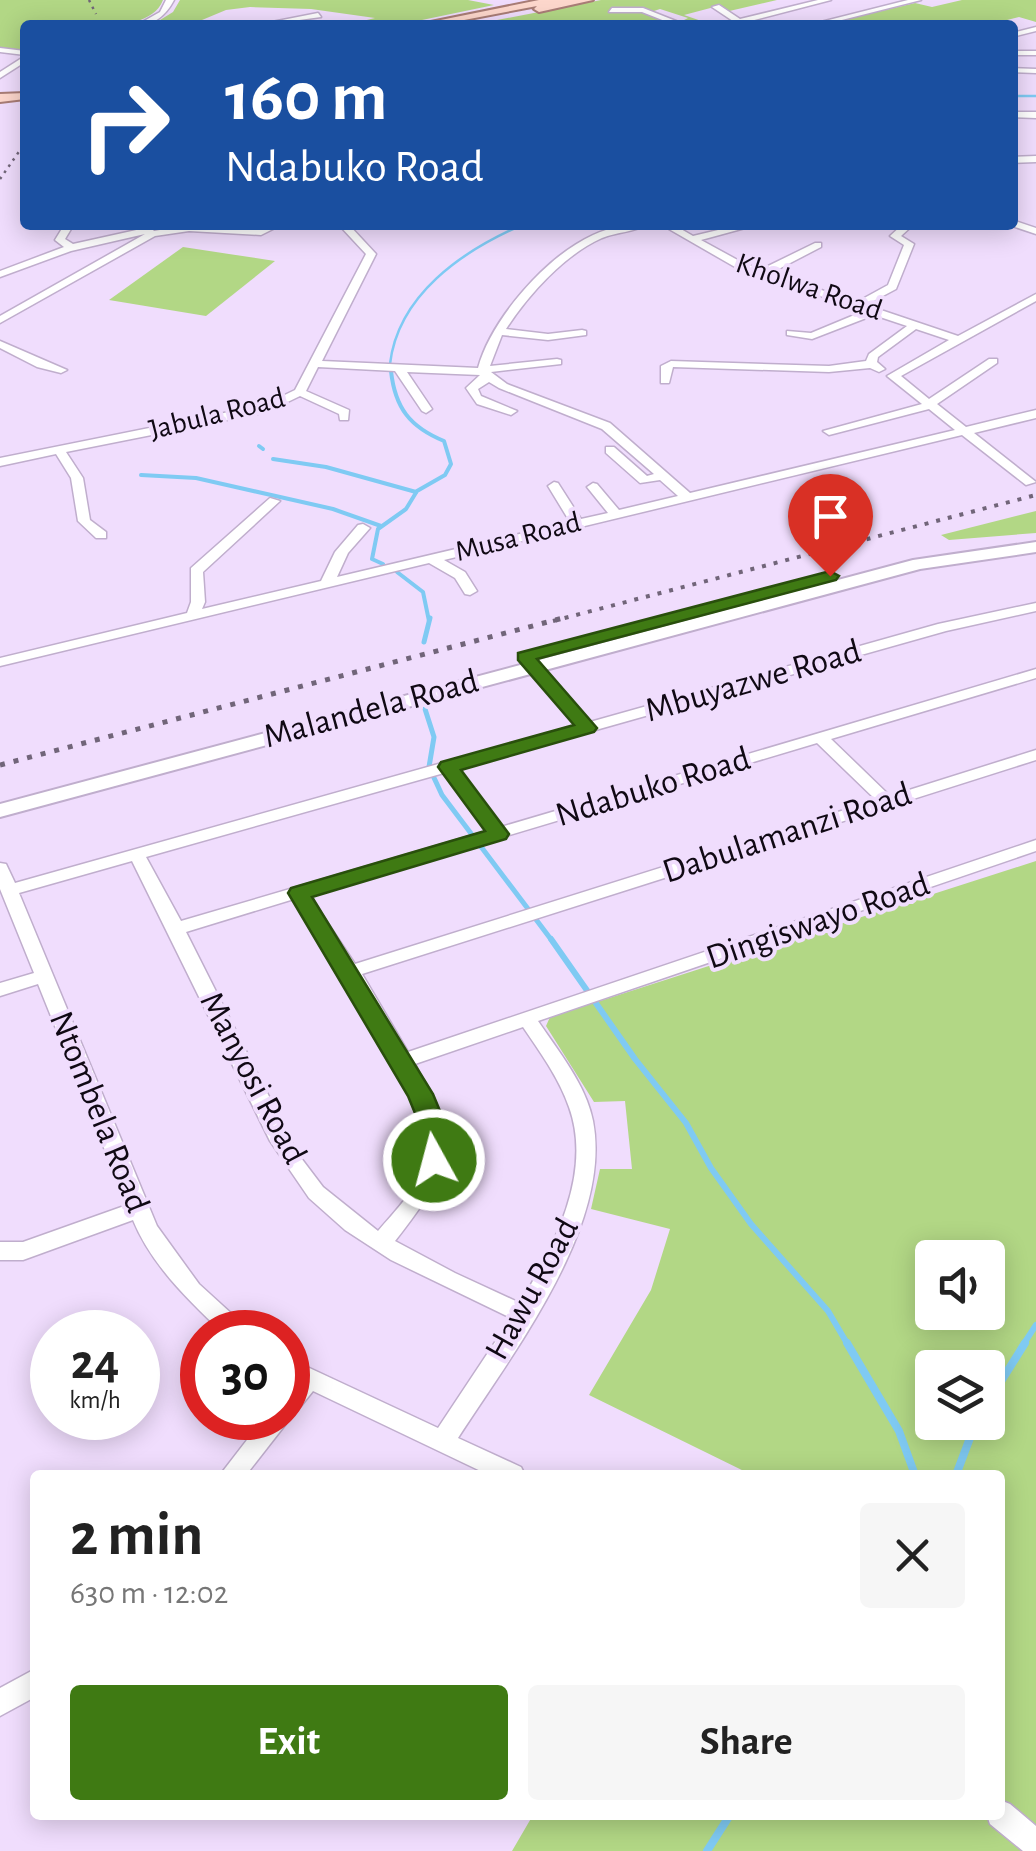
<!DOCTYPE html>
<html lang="en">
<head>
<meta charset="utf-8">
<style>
	:root { --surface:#fff; --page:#f6f6f6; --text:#222; --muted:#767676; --accent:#3f7a13 }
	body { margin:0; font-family:"Alegreya Sans",sans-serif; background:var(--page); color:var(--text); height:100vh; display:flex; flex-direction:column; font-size:38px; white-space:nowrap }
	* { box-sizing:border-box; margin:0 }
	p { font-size:32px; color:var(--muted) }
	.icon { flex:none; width:55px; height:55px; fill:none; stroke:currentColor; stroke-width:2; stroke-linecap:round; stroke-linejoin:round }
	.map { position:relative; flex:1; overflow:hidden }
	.drawer { position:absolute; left:30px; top:1470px; width:975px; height:350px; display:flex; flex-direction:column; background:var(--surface); border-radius:10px; box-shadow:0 5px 25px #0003 }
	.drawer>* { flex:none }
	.banner { position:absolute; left:20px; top:20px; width:998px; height:210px; border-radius:10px; box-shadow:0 5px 25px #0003; background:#1a4fa0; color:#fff; overflow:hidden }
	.buttons { position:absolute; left:915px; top:1240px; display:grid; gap:20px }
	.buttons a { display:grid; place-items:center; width:90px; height:90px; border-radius:10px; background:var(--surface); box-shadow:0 5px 25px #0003; font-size:50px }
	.speed { position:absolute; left:30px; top:1310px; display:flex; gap:20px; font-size:50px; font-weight:700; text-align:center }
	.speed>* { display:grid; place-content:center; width:130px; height:130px; border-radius:50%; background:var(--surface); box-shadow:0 5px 25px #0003; line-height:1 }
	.speed small { font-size:25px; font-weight:400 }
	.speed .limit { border:15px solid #d22; background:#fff; color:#111 }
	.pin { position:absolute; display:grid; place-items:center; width:85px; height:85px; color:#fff; margin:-102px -42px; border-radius:50% 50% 50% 0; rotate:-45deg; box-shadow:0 0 10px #0007 }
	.pin .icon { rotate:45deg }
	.me { position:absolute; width:110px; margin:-55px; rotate:353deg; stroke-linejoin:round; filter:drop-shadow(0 0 8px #0008) }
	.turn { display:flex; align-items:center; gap:35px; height:210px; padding:0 40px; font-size:45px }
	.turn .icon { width:130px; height:130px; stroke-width:2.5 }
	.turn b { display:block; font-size:70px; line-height:85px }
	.round { display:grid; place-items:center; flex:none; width:105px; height:105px; border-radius:10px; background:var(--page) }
	.headline { display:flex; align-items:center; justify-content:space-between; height:170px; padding:0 40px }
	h1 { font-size:60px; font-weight:600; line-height:75px }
	.cta { display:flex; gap:20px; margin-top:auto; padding:20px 40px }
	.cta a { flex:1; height:115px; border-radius:10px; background:var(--accent); color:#fff; font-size:40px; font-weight:600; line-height:115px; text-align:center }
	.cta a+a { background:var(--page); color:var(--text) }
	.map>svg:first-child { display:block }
</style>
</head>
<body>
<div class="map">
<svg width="1036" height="1851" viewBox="0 0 1036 1851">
	<rect width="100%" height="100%" fill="#f0ddfd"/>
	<g fill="#b2d785" fill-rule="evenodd">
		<path d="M0,0H163C149,38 60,25 25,25V52L0,48Z"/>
		<path d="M180,0H468L494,5L398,25H346L375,18L311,9L250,7L226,10L190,25H152L173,12Z"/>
		<path d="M601,0H777L725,12L718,6L684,15L713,25L682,21L688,18L660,9L654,11L662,18L644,25H471Z"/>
		<path d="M962,0H1036V22L1019,17L987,25H821L915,3L932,7Z"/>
		<path d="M183,247L275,261L206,316L109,300Z"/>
		<path d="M1036,511V533L949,540L941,535Z"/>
		<path d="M1036,861V1851H512L533,1815H1000V1475H752L589,1395L651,1290L670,1229L591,1209L600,1169H632L625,1101L594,1102L546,1026L550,1017ZM932,1258H988V1312H932ZM932,1368H988V1422H932Z"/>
	</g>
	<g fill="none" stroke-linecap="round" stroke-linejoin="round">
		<g stroke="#7fcaf3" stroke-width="2.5">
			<path d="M1012,96H1036"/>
			<path d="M390,364C398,295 462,251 522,225"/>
		</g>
		<g stroke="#7fcaf3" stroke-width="4">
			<path d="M259,446L263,449"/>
			<path d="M273,459L326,467L416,492"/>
			<path d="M141,475L196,478L333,509L381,526"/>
			<path d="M383,564L372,559L378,529L406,509L417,491L445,475L451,464L444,441C410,427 395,408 391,371"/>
			<path d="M397,572L423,592L429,621"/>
		</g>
		<g stroke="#7fcaf3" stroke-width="5">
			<path d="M424,642L430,618"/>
			<path d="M425,709L434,737L429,767L442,795L553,942"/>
		</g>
		<g stroke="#7fcaf3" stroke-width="6">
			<path d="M551,939L635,1059L686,1123L711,1168L751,1224L828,1311L848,1345"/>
			<path d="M1023,1345L1036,1325"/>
		</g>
		<g stroke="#7fcaf3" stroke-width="8">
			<path d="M847,1343L899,1431L915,1475"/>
			<path d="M988,1402L1025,1343"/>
			<path d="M956,1475L976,1422"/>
			<path d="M707,1851L730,1815"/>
		</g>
		<defs>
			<g id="minor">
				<path d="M166,0H174C166,15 155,25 137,25L160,12Z"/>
				<path d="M818,0H831L735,25H722L733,21L712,7L719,5L740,19Z"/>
				<path d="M908,0H921L822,25H809Z"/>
				<path d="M612,8H643L686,25H675L642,12H609Z"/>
				<path d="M318,13L321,17L263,25L267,23Z"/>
				<path d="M1036,27V31L1012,37V33Z"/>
				<path d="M0,48L25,51V55L0,52Z"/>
				<rect x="1012" y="51" width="24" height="4"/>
				<path d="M25,56V62L0,78V72Z"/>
				<path d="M1012,68L1036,69V73L1012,72Z"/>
				<path d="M1012,112H1036V118L1012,117Z"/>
				<path d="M1036,156V162L1012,163V157Z"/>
				<path d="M1012,220L1036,228V234L1009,225H1012Z"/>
				<path d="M189,225L260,229L268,225H281L261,235L189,231L155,236L0,323V316L145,234L71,251L0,277V271L64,247L55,240L63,227L71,229L65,239L73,244L150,227L154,231Z"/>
				<path d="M339,225H349L376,254L322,361L478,368C491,320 545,257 593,235C610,227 628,225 647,225C634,232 617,232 602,238C564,255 529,294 506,329L548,334L582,330L586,331V335L548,340L502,335L490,366L557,359L561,360V364L491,372L507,384L610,423L690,493L955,430L929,409L829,435L823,431L922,404L887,376L949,340L916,329L878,357L877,362L885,369L879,372L870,368L829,372L673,367L669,383H661V366L671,361L829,366L866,361L869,354L907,326L874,315L812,339L787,335V331L811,333L864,311L735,267L662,225H674L693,236L739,225H756L701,240L743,263L762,269L815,243H821V247L771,273L857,302L888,285L904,245L890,236L902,225H913L901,236L914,244L896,289L866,305L958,336L1036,294V301L901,376L929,399L989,359H997V363L937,404L966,427L1036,410V418L974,433L1036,482L1026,485L962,435L444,560L465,572L477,591L470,595L465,594L455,578L429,563L0,666V658L187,613L191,602V568L270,498L280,501L203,572L205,602L202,609L321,581L335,552L358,525L363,524L370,528L348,553L337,577L570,522L548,486L554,482L558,483L581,519L608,513L587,487L593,483L597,484L619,510L678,496L660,480L640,483L606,453V447H614L647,476L654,474L602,429L499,388L489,382L478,389L481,396L517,411L511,415L477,404L466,388L480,375L407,372L432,409L426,413L422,411L395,371L318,367L306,391L349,410L348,420H340L339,414L300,396L267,412L66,452L83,478L90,520L106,532V538H96L78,521L71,478L56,454L0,466V458L264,405L295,390L366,254Z"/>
				<path d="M0,341L67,370L61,373L37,367L0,348Z"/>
				<path d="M1036,603V611L946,631L458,769L501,827L1036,669V678L831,739L890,796L1036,750V760L362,974L408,1052L1036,840V851L538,1021C559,1052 586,1085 593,1121C613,1225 512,1354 458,1438L521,1467L525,1475H489L313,1391L296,1412L288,1415V1388L293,1381L288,1378V1358L438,1428L511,1318L391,1260L345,1230L309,1198L270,1141L132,861L19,893L157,1226L199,1284L244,1325L247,1332H222C188,1300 151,1264 133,1220L23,1260H0V1242H23L127,1205L38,984L0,996V983L34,973L0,889V863L6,864L15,883L577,725L520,660V654H530L590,722L938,624ZM817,743L876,800L355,964L309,895ZM444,773L487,831L181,921L146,857ZM294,899C311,924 327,952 343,976C371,1021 432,1105 423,1161C419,1188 395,1211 378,1231L323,1187L298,1154L186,932ZM523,1027C540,1052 559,1078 569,1107C593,1173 554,1247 520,1303L455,1273L395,1241C453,1168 455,1148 415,1064Z"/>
				<path d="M288,1416L289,1418L285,1425L246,1475H220L264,1418Z"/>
				<path d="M35,1669V1697L0,1716V1688Z"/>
				<path d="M1000,1800L1010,1804L1036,1826V1851H1023L990,1824L987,1815H1000Z"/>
			</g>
			<path id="secondary" d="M1036,542V552L920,569L0,817V804L913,560Z"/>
			<g id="primary">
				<path d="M539,0H593L539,12L534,9L537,6L438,25H416Z"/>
				<path d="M25,93V99L0,102V94Z"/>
			</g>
		</defs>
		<use href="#minor" stroke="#c0aecd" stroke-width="3"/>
		<use href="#secondary" stroke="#c0aecd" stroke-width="4"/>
		<use href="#primary" stroke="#a97d76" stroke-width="4"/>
		<use href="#minor" fill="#fff" fill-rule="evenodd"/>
		<use href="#secondary" fill="#fff" fill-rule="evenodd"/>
		<use href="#primary" fill="#fdd7cc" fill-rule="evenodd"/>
		<g stroke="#716579" stroke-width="2.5" stroke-dasharray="2.5 5" stroke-linecap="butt">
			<path d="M89,0L96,14"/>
			<path d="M0,179L25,143"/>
		</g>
		<path stroke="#716579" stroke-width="4" stroke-dasharray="4 8" stroke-linecap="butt" d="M553,621L1036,495"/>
		<path stroke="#716579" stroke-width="5" stroke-dasharray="5 9" stroke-linecap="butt" d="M0,765L563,618"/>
	</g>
	<path fill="#3f7a13" stroke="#294f0c" stroke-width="2.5" d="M830,571L839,576L836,580L537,659L597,728L594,732L461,770L509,834L506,839L312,897L433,1094L445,1123L447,1160L443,1167H424L421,1160L419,1123L408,1096L288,893L291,888L485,831L438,767L441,762L574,725L518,660V653Z"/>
	<g text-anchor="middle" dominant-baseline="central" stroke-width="8" stroke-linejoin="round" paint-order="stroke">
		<g font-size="30" fill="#100914" stroke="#f0ddfd">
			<text transform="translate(809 287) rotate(19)">Kholwa Road</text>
			<text transform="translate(217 414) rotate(-14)">Jabula Road</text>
			<text transform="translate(518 537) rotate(-14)">Musa Road</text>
		</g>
		<g font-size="35" fill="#100914" stroke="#f0ddfd">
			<text transform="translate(753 681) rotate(-16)">Mbuyazwe Road</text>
			<text transform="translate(371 709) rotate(-15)">Malandela Road</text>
			<text transform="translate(653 787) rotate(-17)">Ndabuko Road</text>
			<text transform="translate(787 833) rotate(-18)">Dabulamanzi Road</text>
			<text transform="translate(818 921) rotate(-19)">Dingiswayo Road</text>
			<text transform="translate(253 1078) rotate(62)">Manyosi Road</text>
			<text transform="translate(99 1112) rotate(68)">Ntombela Road</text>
			<text transform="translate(532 1289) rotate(-61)">Hawu Road</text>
		</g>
	</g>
</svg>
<div class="buttons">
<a><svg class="icon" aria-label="sound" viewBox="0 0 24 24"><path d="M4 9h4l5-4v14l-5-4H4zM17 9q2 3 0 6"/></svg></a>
<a><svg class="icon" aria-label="layers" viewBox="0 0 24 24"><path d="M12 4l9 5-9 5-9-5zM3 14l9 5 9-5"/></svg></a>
</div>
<div class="speed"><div>24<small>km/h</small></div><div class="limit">30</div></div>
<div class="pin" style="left:830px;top:576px;background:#d93025"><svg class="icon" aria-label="arrive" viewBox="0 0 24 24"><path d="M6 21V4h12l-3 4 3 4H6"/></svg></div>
<svg class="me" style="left:434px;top:1160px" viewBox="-20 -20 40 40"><circle r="17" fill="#3f7a13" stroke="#fff" stroke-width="3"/><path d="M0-11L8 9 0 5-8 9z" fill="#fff"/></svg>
<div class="banner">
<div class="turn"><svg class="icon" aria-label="right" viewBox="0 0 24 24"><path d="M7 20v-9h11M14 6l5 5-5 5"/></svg><div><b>160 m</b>Ndabuko Road</div></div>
</div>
<section class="drawer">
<div class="headline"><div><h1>2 min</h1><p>630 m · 12:02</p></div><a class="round"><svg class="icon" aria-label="close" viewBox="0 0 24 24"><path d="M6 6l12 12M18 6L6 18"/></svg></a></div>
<div class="cta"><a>Exit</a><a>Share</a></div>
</section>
</div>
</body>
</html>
